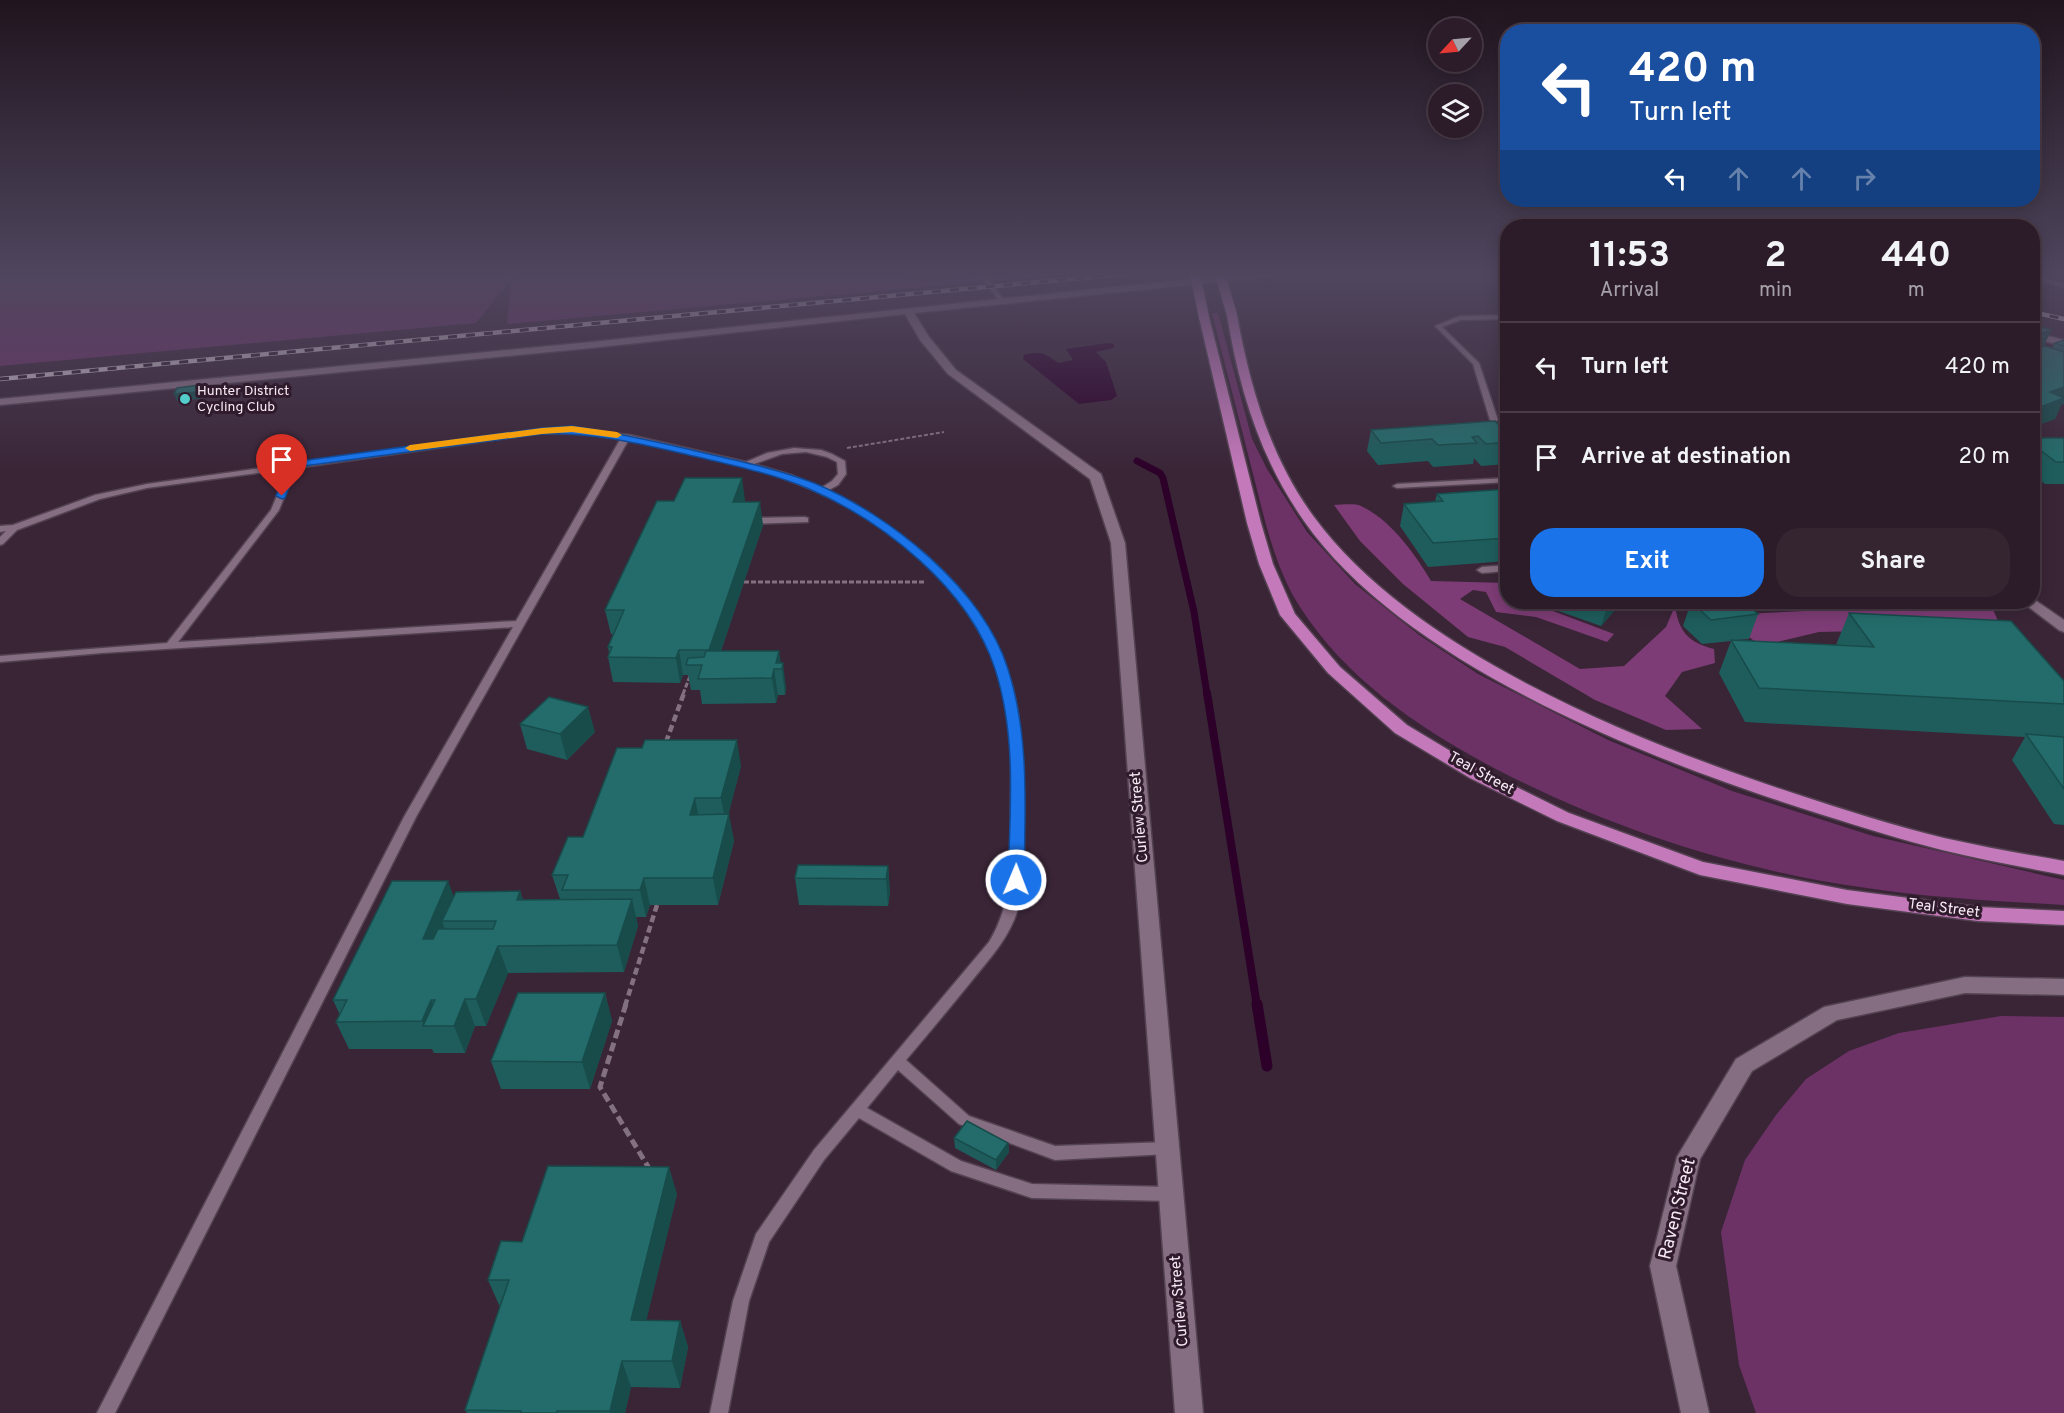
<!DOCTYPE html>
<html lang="en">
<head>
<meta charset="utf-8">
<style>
	:root { --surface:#2c1c29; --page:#342531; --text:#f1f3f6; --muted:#a6a1a8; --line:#483a46; --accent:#1a73e8 }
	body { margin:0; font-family:Overpass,sans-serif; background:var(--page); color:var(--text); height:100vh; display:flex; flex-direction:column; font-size:22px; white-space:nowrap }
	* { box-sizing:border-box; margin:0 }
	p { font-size:20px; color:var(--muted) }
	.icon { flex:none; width:33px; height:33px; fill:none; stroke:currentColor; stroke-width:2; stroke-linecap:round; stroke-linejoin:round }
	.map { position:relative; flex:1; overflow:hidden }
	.side { position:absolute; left:1500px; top:219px; width:540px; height:390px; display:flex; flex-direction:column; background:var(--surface); border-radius:24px; box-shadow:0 3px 15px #0003,0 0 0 2px var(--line) }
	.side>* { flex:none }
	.top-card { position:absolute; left:1500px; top:24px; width:540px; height:183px; border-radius:24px; box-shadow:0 3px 15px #0003,0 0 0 2px var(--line); background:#1a4fa0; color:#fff; overflow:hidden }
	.needle { width:39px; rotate:244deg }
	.tools { position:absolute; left:1428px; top:18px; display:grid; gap:12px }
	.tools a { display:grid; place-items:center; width:54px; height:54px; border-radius:50%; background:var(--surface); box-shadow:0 3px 15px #0003,0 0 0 2px var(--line); font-size:30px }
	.pin { position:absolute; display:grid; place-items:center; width:51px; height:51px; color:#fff; margin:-62px -26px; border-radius:50% 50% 50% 0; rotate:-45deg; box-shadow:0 0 6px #0007 }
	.pin .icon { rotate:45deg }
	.me { position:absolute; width:66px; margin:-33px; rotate:1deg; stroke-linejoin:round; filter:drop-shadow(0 0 4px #0008) }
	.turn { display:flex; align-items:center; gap:21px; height:126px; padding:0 30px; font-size:27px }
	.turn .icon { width:78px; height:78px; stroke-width:2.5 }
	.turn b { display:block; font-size:42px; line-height:51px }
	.lanes { display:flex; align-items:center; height:57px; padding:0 30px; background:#0003; justify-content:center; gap:30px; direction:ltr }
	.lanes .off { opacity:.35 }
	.eta { display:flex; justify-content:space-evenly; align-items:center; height:102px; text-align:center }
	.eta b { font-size:36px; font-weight:700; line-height:42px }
	.cta { display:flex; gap:12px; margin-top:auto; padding:12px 30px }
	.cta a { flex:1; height:69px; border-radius:24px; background:var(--accent); color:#fff; font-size:24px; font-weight:700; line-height:69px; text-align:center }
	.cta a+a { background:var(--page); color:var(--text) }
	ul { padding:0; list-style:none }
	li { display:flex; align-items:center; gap:18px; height:90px; padding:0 30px; border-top:2px solid var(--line) }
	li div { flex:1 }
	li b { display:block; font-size:22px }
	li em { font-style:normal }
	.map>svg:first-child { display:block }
</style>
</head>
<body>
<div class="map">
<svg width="2064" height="1413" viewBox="0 0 2064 1413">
	<rect width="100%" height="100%" fill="#3a2537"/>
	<g fill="#6c3266">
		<path d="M0,274H516L476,323L0,366Z"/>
		<path d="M519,274H905L909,282L1001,274H1074L507,324L511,284Z"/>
		<path d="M1212,313H1218L1252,439L1267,469L1307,532L1355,584L1419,635L1478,674L1608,740L1732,791L1873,836L2064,880V905C1998,901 1933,898 1867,888C1737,870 1611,829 1494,768C1419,728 1346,679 1300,607C1274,567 1264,516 1252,470C1239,418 1225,365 1212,313Z"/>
		<path d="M2001,1016L2064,1017V1413H1756L1739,1365L1721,1232L1745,1160L1776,1115L1806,1079L1849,1051L1899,1033Z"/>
	</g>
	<g fill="#7d3c75">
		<path d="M1334,505C1342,505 1354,503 1361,506C1391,520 1415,554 1431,581L1507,583L1508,602H1529L1614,634L1607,642L1536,617L1496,612L1486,592L1473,590L1460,599L1580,669L1624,666L1666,627L1675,606C1679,632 1688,642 1714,649L1715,663L1682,672L1665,696L1702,729L1666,730L1595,700L1505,647L1468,637L1403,584L1360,541Z"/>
		<path d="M1970,603L1992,607L2001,628L1819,632L1760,646L1723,615Z"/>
	</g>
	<path fill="#2c0029" d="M1107,343L1114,344V348L1096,352L1106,362L1117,396L1111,400L1079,404L1023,359L1024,355C1040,351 1045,353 1058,363L1073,360L1066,349Z"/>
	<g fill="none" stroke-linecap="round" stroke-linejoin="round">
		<path stroke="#2c0029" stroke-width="7" d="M1137,461L1160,473L1163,478L1194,612L1207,694"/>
		<path stroke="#2c0029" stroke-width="8" d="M1207,693L1257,1006"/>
		<path stroke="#2c0029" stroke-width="11" d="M1257,1004L1267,1066"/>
		<defs>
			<g id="service">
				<path d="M979,274H985L1004,300L1003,301H999Z"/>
				<path d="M2032,274L2064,284V288L2032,277Z"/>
				<path d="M1508,315V319L1461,320L1442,327L1479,363L1498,420L1494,422L1490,420L1473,364L1435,326L1460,316Z"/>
				<path d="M564,428L630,435L746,462L767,453L794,448L821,450L832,454L845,461L846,474L838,485L827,491C909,530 988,596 1012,686C1023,726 1022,767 1023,808C1023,844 1028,886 1014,920C1004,944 986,963 970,983C949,1009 928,1034 906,1060L969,1116L1055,1146L1168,1142L1173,1143L1176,1148L1173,1153L1168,1154L1055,1160L959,1124L898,1070L867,1108L961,1161L1032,1184L1171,1187L1176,1189L1179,1194L1176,1199L1171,1201L1032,1198L951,1171L859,1118L824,1160L769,1242L749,1301L728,1413H710L733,1301L756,1234L814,1150L989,942C1017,896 1010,846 1011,795C1012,754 1011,709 997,669C964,581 882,516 796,483C744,463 683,449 629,439L416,817L115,1413H97L404,817L513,627L102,653L0,662V656L167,643L271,510L288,469L147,488L100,499L17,530L3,544L0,545V537L6,531L0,532V526L13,525L95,495L147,484L542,429ZM542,433L586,434L621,438L516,621L178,642L279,510L296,468ZM806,452L827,457L837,462L838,474L832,481L821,488L791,475L754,464L782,454Z"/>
				<path d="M1508,478V482L1397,488L1393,486L1397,484Z"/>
				<path d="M805,517L808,518V522L749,524L745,521L749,518Z"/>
				<path d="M1508,565V571L1482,573L1477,570L1482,567Z"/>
			</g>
			<g id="minor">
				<path d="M1236,274H1272L1267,277L914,313L929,337L956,370L1101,474L1125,543L1203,1413H1175L1111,543L1090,479L948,374L920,340L905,314L591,348L0,405V399L591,342Z"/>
				<path d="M2032,332L2064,340V346L2032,338Z"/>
				<path d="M2032,598L2064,620V632L2059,630L2026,605L2024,602H2032Z"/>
				<path d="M1965,977L2064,979V995L1965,993L1837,1020L1752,1071L1700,1159L1676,1266L1709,1413H1681L1650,1266L1677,1157L1736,1059L1824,1007Z"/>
			</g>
			<g id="primary">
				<path d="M1232,312L1237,315C1250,387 1270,457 1314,517C1414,653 1640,743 1796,794C1845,810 1894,826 1944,838C1984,847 2024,854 2064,861V875C2023,867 1982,860 1942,850C1902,840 1862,827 1823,815C1657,763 1406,667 1304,521C1260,458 1239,389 1227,315Z"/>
				<path d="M1204,314L1209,317L1261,523L1273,564L1295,614L1340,667L1407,725L1482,770L1569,813L1703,862L1847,890L1978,907L2064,911V925L1978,921L1847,904L1700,875L1557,821L1470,778L1395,733L1328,673L1280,615L1259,564L1247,523L1199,317Z"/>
			</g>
		</defs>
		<use href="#service" stroke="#534251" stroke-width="3"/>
		<use href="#minor" stroke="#534251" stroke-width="3"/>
		<use href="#primary" stroke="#534251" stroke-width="3"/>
		<path stroke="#837180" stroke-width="2" stroke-dasharray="4 2" stroke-linecap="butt" d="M847,448L944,432"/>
		<g stroke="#837180" stroke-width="3" stroke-dasharray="5 2" stroke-linecap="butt">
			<path d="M744,582H926"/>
			<path d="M683,694L690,676"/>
		</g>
		<g stroke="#837180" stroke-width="4.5" stroke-dasharray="7 4" stroke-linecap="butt">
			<path d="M666,742L684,693"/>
			<path d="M625,1006L657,905"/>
		</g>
		<path stroke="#837180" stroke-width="5" stroke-dasharray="9 4.5" stroke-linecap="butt" d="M626,1004L600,1087L650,1170"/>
		<use href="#service" fill="#866e82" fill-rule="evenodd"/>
		<use href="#minor" fill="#866e82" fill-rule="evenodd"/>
		<use href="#primary" fill="#c479bb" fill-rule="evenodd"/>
		<defs>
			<g id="rail">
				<path d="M2032,312L2064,319"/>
				<path d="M0,379L1124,274"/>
			</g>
		</defs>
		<use href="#rail" stroke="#cbbbc8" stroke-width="4.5"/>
		<use href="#rail" stroke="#301b2d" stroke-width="3" stroke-dasharray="9" stroke-linecap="butt"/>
		<defs>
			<g id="primary-bridge">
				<path d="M1195,274L1204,317"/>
				<path d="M1220,274L1232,315"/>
			</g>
		</defs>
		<use href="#primary-bridge" stroke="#534251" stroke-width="12" stroke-linecap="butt"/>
		<use href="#primary-bridge" stroke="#c479bb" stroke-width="10"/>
	</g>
	<g fill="#1e5d5c">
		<path d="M2032,324L2051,330L2044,346L2052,348L2055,343L2064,340V404L2061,405L2055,419L2032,427Z"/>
		<path d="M1371,430L1508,434V464L1481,466L1474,458L1473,464L1433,467L1428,461L1378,465L1367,451Z"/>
		<path d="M2032,438H2064V484H2045L2032,474Z"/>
		<path d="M1508,489V561L1428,567L1400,526L1404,504L1435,502L1437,494Z"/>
		<path d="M745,500L744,502L763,525L721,651L781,663L786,688L785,695H778L776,703L702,704L700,690H691L688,675H683L680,683L613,682L608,657L609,653L608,647L613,634H611L605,610Z"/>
		<path d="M1533,602H1622L1601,626Z"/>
		<path d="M1691,602L1758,614L1749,639L1737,640L1836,645L1849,613L2064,681V825L2054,824L2012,760L2025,737L1745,722L1719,673L1731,641L1702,644L1683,626Z"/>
		<path d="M520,724L595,732L567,760L527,749Z"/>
		<path d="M741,766L728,814L734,841L718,905H650L646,917H636L638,926L624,972L508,973L486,1026H475L465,1053H434L432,1049H349L336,1022L340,1015L333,1000L454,896L520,891L523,900L560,899L552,875L583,837Z"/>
		<path d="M888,866L890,892L888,906L799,905L795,878Z"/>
		<path d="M605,993L612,1021L590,1089H501L491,1061Z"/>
		<path d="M954,1138L1008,1143L1009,1152L996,1170L955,1148Z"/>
		<path d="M677,1194L646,1320L680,1321L688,1347L680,1388L631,1387L625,1413H467L465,1410L500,1307L488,1280L522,1242Z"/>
	</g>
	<g fill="#184c4b">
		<path d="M2051,330L2039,356L2032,358V342L2040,334Z"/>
		<path d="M200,385L203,392L200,399L177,401L174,394Z"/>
		<path d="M2064,387V404L2061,405L2055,419L2032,427V410L2050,392Z"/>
		<path d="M742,478L745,500L736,525L733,502Z"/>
		<path d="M760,502L763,525L713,675L709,650Z"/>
		<path d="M1609,602H1622L1601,626Z"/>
		<path d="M679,650L683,675L680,683L676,658Z"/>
		<path d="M779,651L782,669L783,663L786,688L785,695L782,669L776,663Z"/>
		<path d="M774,669L778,695L776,703L772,678Z"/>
		<path d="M588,707L595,732L567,760L560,734Z"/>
		<path d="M737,740L741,766L726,824L721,798Z"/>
		<path d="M695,798L700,824L690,815Z"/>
		<path d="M729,814L734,841L718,905L713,878Z"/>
		<path d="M888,866L890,892L888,906L886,879Z"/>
		<path d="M644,878L650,905L646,917L640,890Z"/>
		<path d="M448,881L458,908L442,921L447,935L434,966L423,939Z"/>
		<path d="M520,891L529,918L517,900Z"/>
		<path d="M632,899L638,926L624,972L617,945Z"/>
		<path d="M498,946L508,973L486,1026L476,999Z"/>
		<path d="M605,993L612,1021L590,1089L582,1062Z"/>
		<path d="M465,999L475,1026L465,1053L454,1026Z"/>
		<path d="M431,1000L442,1026H424L422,1021Z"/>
		<path d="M1008,1143L1009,1152L996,1170V1160Z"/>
		<path d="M669,1167L677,1194L640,1347L631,1320Z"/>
		<path d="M680,1321L688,1347L680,1388L672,1361Z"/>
		<path d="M622,1361L631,1387L625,1413H610V1411Z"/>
	</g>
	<g fill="#236c6b" stroke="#184c4b" stroke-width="1.5">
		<path d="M2032,324L2051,330L2040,334L2048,336L2032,342Z"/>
		<path d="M2064,340V346L2055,343Z"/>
		<path d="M2045,346L2064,352V387L2050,392L2064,398L2032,410V350Z"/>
		<path d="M200,385L197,392L174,394L177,388Z"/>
		<path d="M1495,421L1508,434V442L1486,444L1478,436L1472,437L1477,443L1438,445L1432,439L1381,443L1371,430Z"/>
		<path d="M2032,438H2064V462H2056L2032,444Z"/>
		<path d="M685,478H742L733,502H760L709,650H679L676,658L608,657L612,647H608L624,610H605L657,501H674Z"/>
		<path d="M1508,489V538L1433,543L1404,504L1443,501L1437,494Z"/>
		<path d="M1691,602H1744L1758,614L1711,620Z"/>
		<path d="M1849,613L2011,621L2064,681V704L1759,688L1731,640L1874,647Z"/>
		<path d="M706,651H779L776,663H783L782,669H774L772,678L698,679L702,665H686L688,658L704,657Z"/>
		<path d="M549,697L588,707L560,734L520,724Z"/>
		<path d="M2026,734L2064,737V789Z"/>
		<path d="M645,740H737L721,798H695L690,815L729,814L713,878H644L640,890H562L568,875H552L568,837H583L617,748H642Z"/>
		<path d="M798,865L888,866L886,879L795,878Z"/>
		<path d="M392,881H448L423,939H433L438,929H493L496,921H442L456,892L520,891L517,900L632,899L617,945L498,946L476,999H465L454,1026H423L435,1000H431L422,1021L336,1022L347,1000H333Z"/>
		<path d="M518,993H605L582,1062L491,1061Z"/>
		<path d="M967,1121L1008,1143L996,1160L954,1138Z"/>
		<path d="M548,1166L669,1167L631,1320L680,1321L672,1361H622L610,1411H557V1413H521V1411L465,1410L509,1280H488L501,1241L522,1242Z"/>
	</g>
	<linearGradient id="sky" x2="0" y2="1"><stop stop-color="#20141e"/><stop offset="0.58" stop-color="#4f465e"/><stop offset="1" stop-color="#4f465e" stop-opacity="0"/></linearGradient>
	<rect width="2064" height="472" fill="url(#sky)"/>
	<path fill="#1a73e8" stroke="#114b97" stroke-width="1.5" d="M572,426C618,433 663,443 709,454C744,462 780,470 814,483C889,514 983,589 1008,669C1030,738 1025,809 1024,880L1022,884H1010L1008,880C1010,810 1017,737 995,669C969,588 882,520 807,488C768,472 726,464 685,454C637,443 591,432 542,434L297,467L285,498L282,499L276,496L288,465L293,462L542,428Z"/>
	<path fill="#f59e0b" d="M572,426L617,432L622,435L617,438L572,432L542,434L410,451L405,448L410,445L542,428Z"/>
	<circle fill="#53cdcb" stroke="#301b2d" stroke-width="2" cx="185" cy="399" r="6"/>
	<g text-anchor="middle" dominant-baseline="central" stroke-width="6" stroke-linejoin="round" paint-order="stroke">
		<g font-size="14" fill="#f6e8f3" stroke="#301b2d" text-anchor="start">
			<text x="197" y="391">Hunter District<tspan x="197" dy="16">Cycling Club</tspan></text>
		</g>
		<g font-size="15" fill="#f6e8f3" stroke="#301b2d">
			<text transform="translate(1481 774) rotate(29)">Teal Street</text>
			<text transform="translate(1140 817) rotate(-95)">Curlew Street</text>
			<text transform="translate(1944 909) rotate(7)">Teal Street</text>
			<text transform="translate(1180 1301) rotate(-95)">Curlew Street</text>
		</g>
		<g font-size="18" fill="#f6e8f3" stroke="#301b2d">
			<text transform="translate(1678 1209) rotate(-76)">Raven Street</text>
		</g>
	</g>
</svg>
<div class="tools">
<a><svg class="needle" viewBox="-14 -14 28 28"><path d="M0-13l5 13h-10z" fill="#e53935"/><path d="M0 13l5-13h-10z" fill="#a6a1a8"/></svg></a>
<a><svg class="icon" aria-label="layers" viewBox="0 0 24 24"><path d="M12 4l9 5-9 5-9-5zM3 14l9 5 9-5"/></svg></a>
</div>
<div class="pin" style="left:282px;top:496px;background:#d93025"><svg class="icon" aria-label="arrive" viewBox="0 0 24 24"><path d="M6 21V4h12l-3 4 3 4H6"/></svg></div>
<svg class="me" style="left:1016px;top:880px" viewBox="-20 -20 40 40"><circle r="17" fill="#1a73e8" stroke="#fff" stroke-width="3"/><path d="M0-11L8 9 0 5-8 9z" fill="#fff"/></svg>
<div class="top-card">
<div class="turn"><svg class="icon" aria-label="left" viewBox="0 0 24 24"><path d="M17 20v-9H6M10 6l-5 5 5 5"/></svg><div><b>420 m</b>Turn left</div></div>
<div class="lanes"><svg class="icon" aria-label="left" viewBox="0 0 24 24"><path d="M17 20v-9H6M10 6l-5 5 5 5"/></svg><svg class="icon off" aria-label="ahead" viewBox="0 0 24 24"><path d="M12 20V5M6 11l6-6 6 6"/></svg><svg class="icon off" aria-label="ahead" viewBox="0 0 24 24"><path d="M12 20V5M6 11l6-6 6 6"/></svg><svg class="icon off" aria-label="right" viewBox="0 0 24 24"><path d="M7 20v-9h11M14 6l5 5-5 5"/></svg></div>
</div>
<section class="side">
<div class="eta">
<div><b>11:53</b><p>Arrival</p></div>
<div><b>2</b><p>min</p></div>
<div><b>440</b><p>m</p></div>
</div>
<ul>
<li><svg class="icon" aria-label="left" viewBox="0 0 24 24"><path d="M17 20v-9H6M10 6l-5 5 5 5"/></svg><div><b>Turn left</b></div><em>420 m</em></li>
<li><svg class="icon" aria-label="arrive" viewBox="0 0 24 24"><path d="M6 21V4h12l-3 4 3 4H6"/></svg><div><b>Arrive at destination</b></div><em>20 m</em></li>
</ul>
<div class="cta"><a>Exit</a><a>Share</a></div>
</section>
</div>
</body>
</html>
